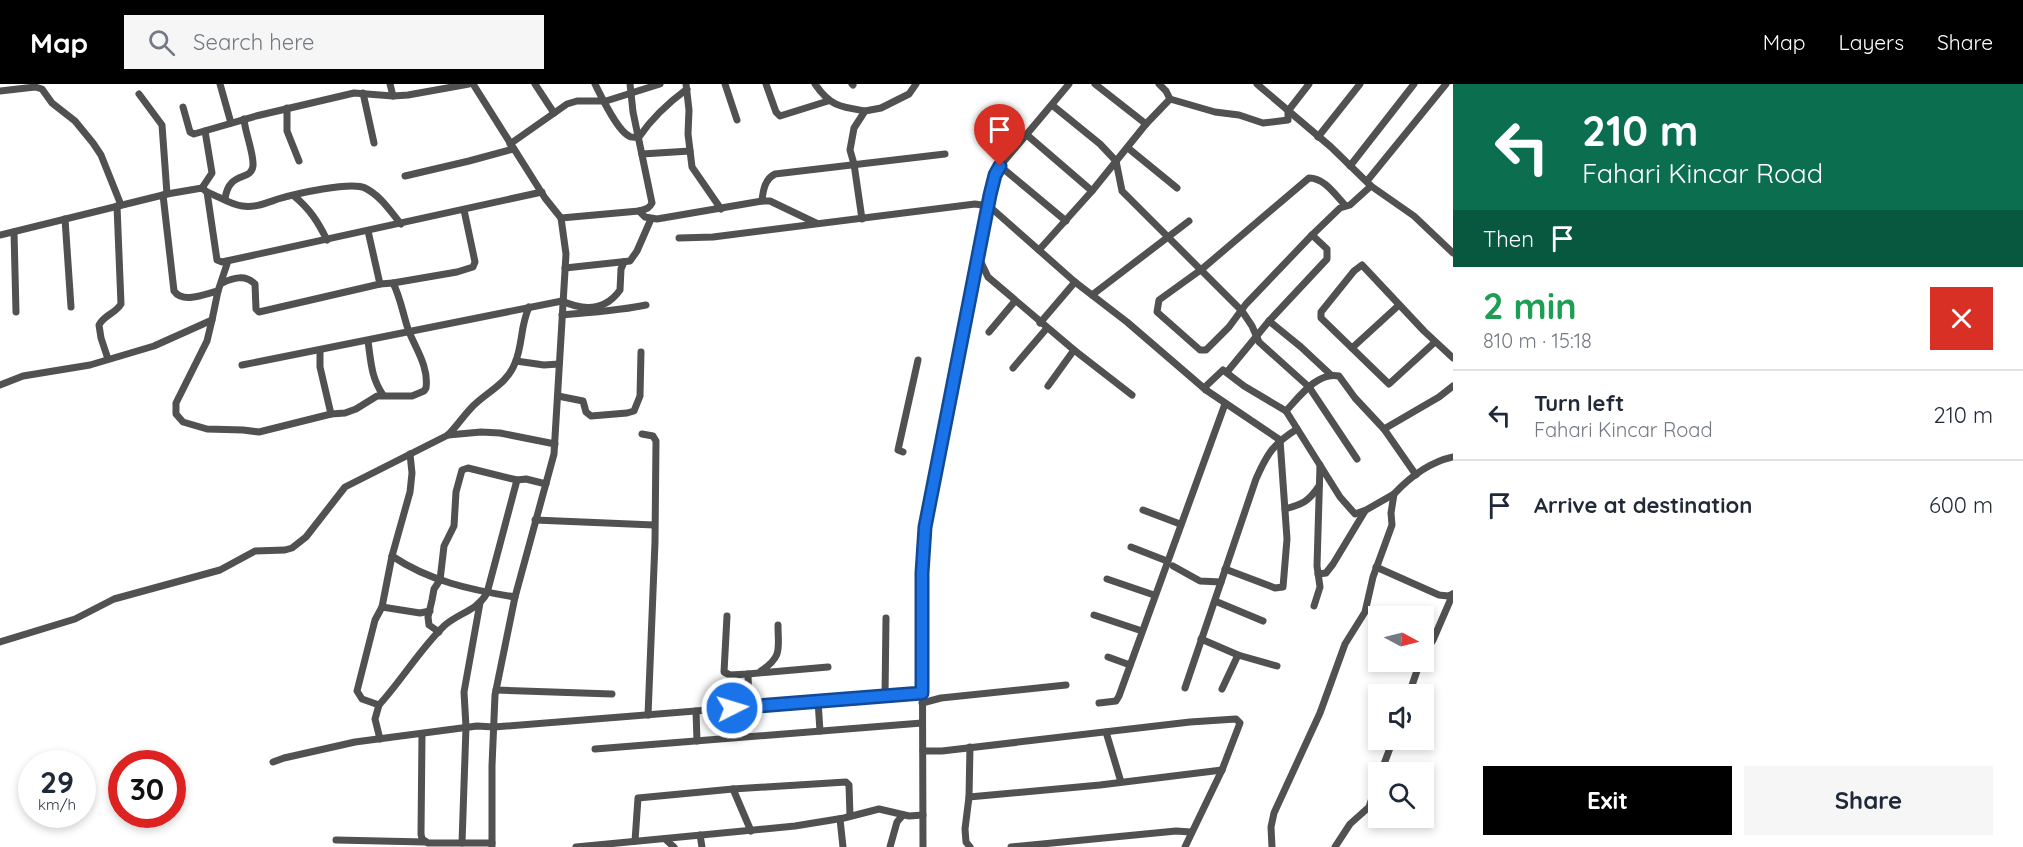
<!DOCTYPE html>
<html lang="en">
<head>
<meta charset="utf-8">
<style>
	:root { --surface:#fff; --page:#f6f6f7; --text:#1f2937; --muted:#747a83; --line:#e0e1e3; --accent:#000 }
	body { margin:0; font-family:Quicksand,sans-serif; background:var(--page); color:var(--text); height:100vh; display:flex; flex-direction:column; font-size:22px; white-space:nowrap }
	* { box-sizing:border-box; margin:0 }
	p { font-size:20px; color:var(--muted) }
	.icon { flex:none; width:33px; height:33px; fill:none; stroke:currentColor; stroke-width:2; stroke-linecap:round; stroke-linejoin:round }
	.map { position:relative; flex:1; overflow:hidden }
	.panel { display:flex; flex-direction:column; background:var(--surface); width:570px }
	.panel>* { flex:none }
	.top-card { background:#0b6e4f; color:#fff; overflow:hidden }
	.needle { width:39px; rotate:97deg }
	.controls { position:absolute; left:1368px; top:522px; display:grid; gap:12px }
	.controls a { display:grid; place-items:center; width:66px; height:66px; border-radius:0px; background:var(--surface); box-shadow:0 3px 9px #0003; font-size:30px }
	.speed { position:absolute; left:18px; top:666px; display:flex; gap:12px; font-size:30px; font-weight:700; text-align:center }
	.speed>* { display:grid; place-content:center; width:78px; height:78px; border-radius:50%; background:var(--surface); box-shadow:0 3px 9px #0003; line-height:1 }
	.speed small { font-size:15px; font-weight:400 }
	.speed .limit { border:9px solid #d22; background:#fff; color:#111 }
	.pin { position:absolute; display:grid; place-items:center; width:51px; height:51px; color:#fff; margin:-62px -26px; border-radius:50% 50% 50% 0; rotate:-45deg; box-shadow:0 0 6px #0007 }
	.pin .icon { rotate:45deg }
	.me { position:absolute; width:66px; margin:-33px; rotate:85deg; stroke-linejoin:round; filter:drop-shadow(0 0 4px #0008) }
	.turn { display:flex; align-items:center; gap:21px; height:126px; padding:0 30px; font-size:27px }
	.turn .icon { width:78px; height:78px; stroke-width:2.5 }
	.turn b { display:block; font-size:42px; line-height:51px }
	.then { display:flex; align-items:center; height:57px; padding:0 30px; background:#0003; gap:12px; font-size:22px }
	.round { display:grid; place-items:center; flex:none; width:63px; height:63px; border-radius:0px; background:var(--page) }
	.headline { display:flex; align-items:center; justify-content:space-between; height:102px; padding:0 30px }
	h1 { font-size:36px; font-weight:700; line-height:45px; color:#1e9e55 }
	.primary-button { display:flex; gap:12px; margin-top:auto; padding:12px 30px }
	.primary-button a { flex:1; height:69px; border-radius:0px; background:var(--accent); color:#fff; font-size:24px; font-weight:700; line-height:69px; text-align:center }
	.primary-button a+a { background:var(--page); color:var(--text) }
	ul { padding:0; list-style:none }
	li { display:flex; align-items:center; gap:18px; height:90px; padding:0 30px; border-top:2px solid var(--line) }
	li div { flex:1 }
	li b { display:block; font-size:22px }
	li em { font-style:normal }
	header { display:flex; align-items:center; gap:36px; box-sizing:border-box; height:84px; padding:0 30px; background:var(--accent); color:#fff }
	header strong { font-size:28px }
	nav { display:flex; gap:33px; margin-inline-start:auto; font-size:21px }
	.search { width:420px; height:54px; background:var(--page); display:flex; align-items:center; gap:15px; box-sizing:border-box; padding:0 21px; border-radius:0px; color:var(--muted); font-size:22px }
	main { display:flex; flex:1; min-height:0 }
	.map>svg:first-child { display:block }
</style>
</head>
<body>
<header>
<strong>Map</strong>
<div class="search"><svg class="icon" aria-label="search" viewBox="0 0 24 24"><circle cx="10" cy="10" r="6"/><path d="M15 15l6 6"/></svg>Search here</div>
<nav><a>Map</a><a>Layers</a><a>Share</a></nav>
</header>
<main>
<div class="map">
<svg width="1453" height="763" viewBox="0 0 1453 763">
	<rect width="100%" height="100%" fill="#fff"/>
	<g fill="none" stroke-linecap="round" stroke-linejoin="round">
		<g stroke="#515151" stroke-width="7">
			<path d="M220,0L231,39"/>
			<path d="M390,0L393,12"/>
			<path d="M473,0L545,114L561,134L566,170L554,370L515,513L495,611L492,682V763"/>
			<path d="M535,0L554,29"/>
			<path d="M595,0C601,12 617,46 629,52C631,54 636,53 639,53C652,34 668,19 687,5"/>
			<path d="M686,0L689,26L688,50L692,83L721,125"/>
			<path d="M725,0L737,36"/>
			<path d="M766,0L776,28L780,32L828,17"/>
			<path d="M815,0C830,22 840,23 865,27"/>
			<path d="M852,0L853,1"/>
			<path d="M1095,0L1146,40"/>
			<path d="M1159,0L1166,7L1170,15L1215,28L1239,31L1263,39L1288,36V27L1309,0"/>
			<path d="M1257,0L1331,63L1371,102L1414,132L1453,169"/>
			<path d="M0,7L35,3L42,5L52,19L75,37L93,59L101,71L121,121"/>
			<path d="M363,9L374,59"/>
			<path d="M139,10L162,41L167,110"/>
			<path d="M1052,21L1100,60L1116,77L1122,107L1242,227L1252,242L1259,258L1309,303L1357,375"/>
			<path d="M183,23L190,48L194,50L256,32L354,9L393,12L408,11L469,0"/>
			<path d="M287,24V47L299,77"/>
			<path d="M1027,51L1092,107"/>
			<path d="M1318,53L1360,0"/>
			<path d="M510,60L567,20L577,17H606L660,0"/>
			<path d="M1128,64L1177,104"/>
			<path d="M642,70L690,67"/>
			<path d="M1000,82L1066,137"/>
			<path d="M1350,82L1414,0"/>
			<path d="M405,92L469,77L513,65"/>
			<path d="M1367,97L1446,0"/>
			<path d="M202,104L212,89L205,47"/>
			<path d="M207,108C218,112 231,121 242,122C255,124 266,119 278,115C295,110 351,97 365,104C381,112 390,127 401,140"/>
			<path d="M163,111L174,207C183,220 205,210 218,207"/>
			<path d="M294,112C310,125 318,138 327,156"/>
			<path d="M225,115C229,86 251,98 253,82C254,69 245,49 244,35"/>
			<path d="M762,117C763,106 765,95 775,90L945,70"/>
			<path d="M1346,122C1335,111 1325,94 1309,94L1202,185L1159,216L1157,228L1200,266H1206L1229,243L1246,220L1312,151L1340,124L1350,121L1371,102"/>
			<path d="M639,127L645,133L657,135L762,117H770L816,139"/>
			<path d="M561,134L639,127C645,125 649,125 652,119L633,28L630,0"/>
			<path d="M65,135L71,223"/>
			<path d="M862,135L854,80L850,66L854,44L865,27L881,24L909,10L916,0"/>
			<path d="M368,147L380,200"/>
			<path d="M14,148L16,228"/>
			<path d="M0,151L167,110L202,104L207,108L217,176L222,178L542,108"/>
			<path d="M679,154L713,153L975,120L989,122L1075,198L1127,238L1206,306L1280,356L1287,455L1283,503L1275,504L1225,485"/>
			<path d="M1039,166L1092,107L1146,40L1170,15"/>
			<path d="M978,172L988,193L1074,266L1132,311"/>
			<path d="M565,184L630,177L637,167L651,135"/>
			<path d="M393,199L457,188L473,183L475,178L464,126"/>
			<path d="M1092,211L1189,137"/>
			<path d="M562,231C590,228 618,227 646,221"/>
			<path d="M212,236L207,257L176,319V330L183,338L207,345L243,346L259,348L331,330L345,329L356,325L377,312H412L424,307L426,304C429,282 415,264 408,245C403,230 400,212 393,199L380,200L259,228L256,225L255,200C245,190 233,194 222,199"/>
			<path d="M1269,237L1301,263L1331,291"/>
			<path d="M1040,239L1075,198"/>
			<path d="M989,248L1015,217"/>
			<path d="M368,257C371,278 371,293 383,311"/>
			<path d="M1435,258L1389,300L1321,234V228L1354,187L1362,181L1424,247L1453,274"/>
			<path d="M1352,264L1399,221"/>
			<path d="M320,267V283L331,330"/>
			<path d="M108,275L101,254L99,241C104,231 115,230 121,220L117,122"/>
			<path d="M516,277L544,281L559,280"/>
			<path d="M242,281L562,217C584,227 605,227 620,206L621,185L624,178"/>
			<path d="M1013,284L1047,244"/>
			<path d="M1227,288L1269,237L1327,175V165L1312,151"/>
			<path d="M0,301L23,292L90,281L154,262L212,236L218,207L228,177"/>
			<path d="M1048,302L1074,266"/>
			<path d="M1206,306V302L1223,286L1244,302L1286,327L1340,413L1355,430L1366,426L1394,410"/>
			<path d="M558,312L583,317L586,328L591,332L627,329L634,327L640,312L641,268"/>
			<path d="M1286,327C1299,313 1318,287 1339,292L1355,314L1384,345L1416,391"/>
			<path d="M1384,345L1439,313L1453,302"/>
			<path d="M642,350L653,352L656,357L655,458L648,631"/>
			<path d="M448,351L481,348L500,349L555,360"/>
			<path d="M903,368L898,366L918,276"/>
			<path d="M1285,425C1303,420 1308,418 1319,402"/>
			<path d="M1143,426L1180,440"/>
			<path d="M535,436L654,441"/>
			<path d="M1131,463L1167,477"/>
			<path d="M392,472C429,497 471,506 515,513"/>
			<path d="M1173,482L1200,497L1221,498"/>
			<path d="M1376,483L1439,511L1448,512L1453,510"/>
			<path d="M1318,490L1326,489L1333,480L1365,427"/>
			<path d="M1107,495L1154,511"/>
			<path d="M1215,517L1263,537"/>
			<path d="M1314,522L1320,503L1317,482L1320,381"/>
			<path d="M382,523L420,529L430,527"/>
			<path d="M1094,531L1142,547"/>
			<path d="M727,532L724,588L730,591L748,590"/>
			<path d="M439,548L429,541L428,533L432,516L434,505L440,496L444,462L454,442L456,408L462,386L468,384L517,396L526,395L546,400"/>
			<path d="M1201,555L1238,571L1277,582"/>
			<path d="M0,558L75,535L114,515L220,486L255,467L285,466L292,464L306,453L345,403L448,351C457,342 464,331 473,322C488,307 507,300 515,279C523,260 520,243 529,223"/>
			<path d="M1424,570L1433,556L1453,510"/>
			<path d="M1108,573L1130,581"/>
			<path d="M761,587C783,572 778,565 778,541"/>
			<path d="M1185,604L1256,395C1267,370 1273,360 1297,345"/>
			<path d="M1222,605L1238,571"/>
			<path d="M496,606L612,610"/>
			<path d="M1409,610L1420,578"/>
			<path d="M885,612L886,534"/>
			<path d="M818,617L820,647"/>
			<path d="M922,619L941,614L1066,601"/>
			<path d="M1099,619L1116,617L1119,612L1225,320"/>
			<path d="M379,621L362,615L357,607L375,536L382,523L392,472L410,408L412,389L410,370"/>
			<path d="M749,622L748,590L828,583"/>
			<path d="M696,627L697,657"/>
			<path d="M1106,648L1121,698"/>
			<path d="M422,650L421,750L422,755L428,759H492"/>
			<path d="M380,655L375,635L379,621C401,597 421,564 444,542C458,529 477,527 487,509L517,396"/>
			<path d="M970,663L969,713L965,745L966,758L970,763"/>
			<path d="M595,665L922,639"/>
			<path d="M923,667H942L1190,638L1236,635L1240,639L1222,686L1185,763"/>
			<path d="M273,678L284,674L355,658L477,642L494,643L922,609"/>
			<path d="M1381,688L1393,656"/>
			<path d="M733,705L751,747"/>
			<path d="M969,713L1100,701L1222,686"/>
			<path d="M840,735L843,763"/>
			<path d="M700,751L702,763"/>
			<path d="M665,755L674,763"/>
			<path d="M336,756L425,758"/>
			<path d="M635,757L638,714L733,705L846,698L849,701L850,732"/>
			<path d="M462,759L466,643L464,608L480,519"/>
			<path d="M576,763L795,742L844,734L879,725L909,732L923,731"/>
			<path d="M890,763L897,738L903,731"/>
			<path d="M923,763L922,466L938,372L995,91L1000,82L1069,0"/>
			<path d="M1011,763L1176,747L1191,748"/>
			<path d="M1272,763L1271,743L1274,729L1320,629L1345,560L1365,528L1373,493L1392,441L1391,429L1394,410C1410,393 1430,378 1453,373"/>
			<path d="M1335,763L1350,740L1369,723L1378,696"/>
		</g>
	</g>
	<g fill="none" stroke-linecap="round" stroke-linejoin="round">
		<defs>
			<path id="route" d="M732,624L922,609V489L925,443L990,111L995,91L1000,82"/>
		</defs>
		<use href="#route" stroke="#114b97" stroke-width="15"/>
		<use href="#route" stroke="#1a73e8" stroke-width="10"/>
	</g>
</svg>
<div class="controls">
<a><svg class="needle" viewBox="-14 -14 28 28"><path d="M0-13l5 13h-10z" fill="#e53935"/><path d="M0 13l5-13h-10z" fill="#747a83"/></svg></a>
<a><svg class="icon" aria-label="sound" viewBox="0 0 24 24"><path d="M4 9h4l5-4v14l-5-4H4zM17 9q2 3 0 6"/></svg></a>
<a><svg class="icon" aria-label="search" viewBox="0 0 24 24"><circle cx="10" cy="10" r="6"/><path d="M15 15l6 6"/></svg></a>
</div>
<div class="speed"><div>29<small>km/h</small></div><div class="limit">30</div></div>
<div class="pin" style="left:1000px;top:82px;background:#d93025"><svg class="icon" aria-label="arrive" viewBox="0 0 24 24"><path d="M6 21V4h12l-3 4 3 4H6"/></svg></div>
<svg class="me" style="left:732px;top:624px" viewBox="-20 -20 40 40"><circle r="17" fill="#1a73e8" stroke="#fff" stroke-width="3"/><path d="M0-11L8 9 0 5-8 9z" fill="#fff"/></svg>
</div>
<section class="panel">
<div class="top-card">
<div class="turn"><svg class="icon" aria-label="left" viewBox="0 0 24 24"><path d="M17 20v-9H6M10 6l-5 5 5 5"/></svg><div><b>210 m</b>Fahari Kincar Road</div></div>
<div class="then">Then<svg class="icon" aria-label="arrive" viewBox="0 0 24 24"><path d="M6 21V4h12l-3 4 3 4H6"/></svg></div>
</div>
<div class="headline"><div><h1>2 min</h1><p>810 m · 15:18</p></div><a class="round" style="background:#d93025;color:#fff"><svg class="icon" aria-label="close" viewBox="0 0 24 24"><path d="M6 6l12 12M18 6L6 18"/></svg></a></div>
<ul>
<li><svg class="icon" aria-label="left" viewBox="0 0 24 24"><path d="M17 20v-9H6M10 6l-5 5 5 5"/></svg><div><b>Turn left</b><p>Fahari Kincar Road</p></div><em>210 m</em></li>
<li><svg class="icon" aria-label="arrive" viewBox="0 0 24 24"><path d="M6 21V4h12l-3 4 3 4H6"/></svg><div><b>Arrive at destination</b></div><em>600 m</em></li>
</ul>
<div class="primary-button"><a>Exit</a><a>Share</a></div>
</section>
</main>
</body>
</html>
